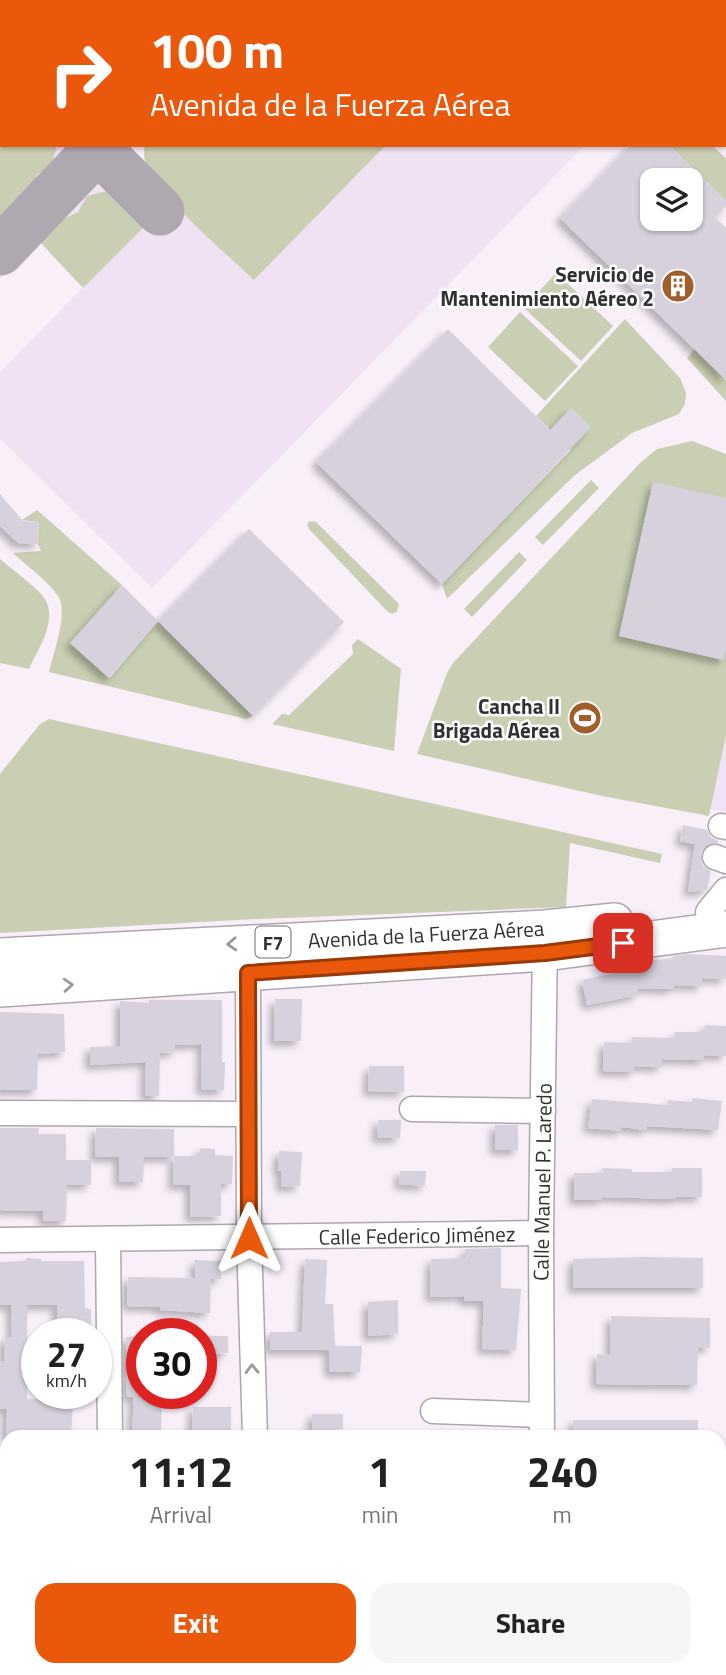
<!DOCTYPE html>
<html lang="en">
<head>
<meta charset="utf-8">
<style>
	:root { --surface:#fff; --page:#f6f6f6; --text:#222; --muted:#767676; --accent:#ea580c }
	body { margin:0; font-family:"Titillium Web",sans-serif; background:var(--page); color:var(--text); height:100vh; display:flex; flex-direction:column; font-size:26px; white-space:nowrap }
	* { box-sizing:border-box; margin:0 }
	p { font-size:23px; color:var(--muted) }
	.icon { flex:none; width:38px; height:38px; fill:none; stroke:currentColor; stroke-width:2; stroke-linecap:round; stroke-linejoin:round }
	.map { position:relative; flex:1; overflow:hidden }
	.details { position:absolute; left:0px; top:1430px; width:726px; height:247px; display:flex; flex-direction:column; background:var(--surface); border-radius:21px 21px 0 0; box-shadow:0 2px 5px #0004 }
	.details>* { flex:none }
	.banner { position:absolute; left:0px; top:0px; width:726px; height:147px; box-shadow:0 2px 5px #0004; background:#ea580c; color:#fff; overflow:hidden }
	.fabs { position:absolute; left:640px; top:168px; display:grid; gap:14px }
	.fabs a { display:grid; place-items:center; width:63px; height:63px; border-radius:14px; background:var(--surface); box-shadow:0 2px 5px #0004; font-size:35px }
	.speed { position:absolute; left:21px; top:1318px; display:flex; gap:14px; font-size:35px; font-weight:700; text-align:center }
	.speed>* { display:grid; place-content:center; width:91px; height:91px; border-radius:50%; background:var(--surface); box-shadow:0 2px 5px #0004; line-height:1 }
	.speed small { font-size:18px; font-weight:400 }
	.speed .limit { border:10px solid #d22; background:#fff; color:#111 }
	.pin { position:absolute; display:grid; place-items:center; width:60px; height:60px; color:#fff; margin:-30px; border-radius:14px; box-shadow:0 4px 10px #0006 }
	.me { position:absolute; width:77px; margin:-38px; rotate:0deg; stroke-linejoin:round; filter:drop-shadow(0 0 5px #0008) }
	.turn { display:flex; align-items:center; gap:24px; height:147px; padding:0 35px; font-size:32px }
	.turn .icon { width:91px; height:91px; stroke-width:2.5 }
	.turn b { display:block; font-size:49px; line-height:60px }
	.eta { display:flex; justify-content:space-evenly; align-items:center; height:119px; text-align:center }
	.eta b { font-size:42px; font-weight:700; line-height:49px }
	.button { display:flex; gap:14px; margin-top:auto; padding:14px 35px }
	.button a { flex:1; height:80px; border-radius:21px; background:var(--accent); color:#fff; font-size:28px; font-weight:700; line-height:80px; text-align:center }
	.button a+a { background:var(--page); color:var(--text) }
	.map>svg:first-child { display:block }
</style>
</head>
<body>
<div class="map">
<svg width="726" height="1675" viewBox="0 0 726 1675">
	<defs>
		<filter id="shadow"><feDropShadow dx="-5" dy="5" stdDeviation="3.5" flood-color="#0004"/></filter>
	</defs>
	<rect width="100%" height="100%" fill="#f8eff9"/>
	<g fill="#f0e2f2">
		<path d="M57,145H64L111,190L87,196L78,212L57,222L0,279V225L32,193L37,175L52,165Z"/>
		<path d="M386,145H585L152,588L0,439V372L170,199L254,280Z"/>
	</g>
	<path fill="#f0e3f7" d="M726,735V812L710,809Z"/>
	<g fill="#caceb2">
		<path d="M32,0H225L34,2Z"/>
		<path d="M274,0H613L614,2H272Z"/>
		<path d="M629,0H726V136L724,2Z"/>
		<path d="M0,83L2,145H57L52,165L37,175L32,193L0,225Z"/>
		<path d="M145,145H386L254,280C228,255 159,197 147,166C144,159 143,152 145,145Z"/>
		<path d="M669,145H711L726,158V201Z"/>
		<path d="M111,190L146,225L83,288L38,240L57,222L78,212L87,196Z"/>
		<path d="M556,273L613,326L581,361L524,308Z"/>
		<path d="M520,312L578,366L545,401L488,347Z"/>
		<path d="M625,319L680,378L686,393L685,404L679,414L632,433L575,475L447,599L442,584L571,450L536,416Z"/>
		<path d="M695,349L726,380V401L687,358Z"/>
		<path d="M692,441L726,454V735L709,816L602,796L417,754L447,673L453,663L640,463L657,449Z"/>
		<path d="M591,480L599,488L543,545L535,537Z"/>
		<path d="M37,510L122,585L71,643L110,678L158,621L253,716L246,719L49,672C53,654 69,612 58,596C48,581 26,565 13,553L41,551L38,544L39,522L22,520Z"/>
		<path d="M310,521L316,522L399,604L397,612L392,614L387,611L309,529L307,524Z"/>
		<path d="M519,552L527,560L472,617L464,609Z"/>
		<path d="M0,559C10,568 41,590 46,601C57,622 37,651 29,669L0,663Z"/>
		<path d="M358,639L401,669L394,751L272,724L282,714L289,715L353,654L352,645Z"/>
		<path d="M49,719L662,854L660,863L570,843L566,907L258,919L0,933V774L40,724Z"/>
	</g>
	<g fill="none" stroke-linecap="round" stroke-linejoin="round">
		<g stroke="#b0a8b0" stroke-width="49">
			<path d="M247,2L249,0"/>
			<path d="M0,56L2,57"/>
			<path d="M94,145L160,211"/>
			<path d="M0,251L101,145"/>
		</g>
	</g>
	<g fill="#d6d1dc" fill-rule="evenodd" filter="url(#shadow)">
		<path d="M631,145H669L726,201V206L715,217L726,228V380L560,218ZM653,180H691V219H653Z"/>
		<path d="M448,329L550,430L571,408L591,427L442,584L316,462Z"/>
		<path d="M653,482L726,498V648L723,660L619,636Z"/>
		<path d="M0,494L23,521L39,522L38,544L18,543L0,526Z"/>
		<path d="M249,529L344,622L253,716L158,621Z"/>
		<path d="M122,585L158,621L109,678L70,643Z"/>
		<path d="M683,825L707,830L711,837L718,841V843L706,845L701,853L703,866L711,871L707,890L688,892L695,844L680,841Z"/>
		<path d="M687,954L726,956V979L702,978V986L674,985V989L637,988L638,995L587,1005L582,980L643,967L644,960L673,959V956Z"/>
		<path d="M275,999H302L301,1041H274Z"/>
		<path d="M149,1000H222V1062H225L224,1090H201L202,1044L175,1045V1052L160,1053L159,1096H145L146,1062L90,1065V1047L120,1046V1001L149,1003Z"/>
		<path d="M0,1012L64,1014L65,1052L38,1054L37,1090H0Z"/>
		<path d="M705,1025L726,1026V1056L704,1055V1060L662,1059V1067L634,1066V1072L603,1071L604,1042L632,1043V1037L675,1038V1032H705Z"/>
		<path d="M369,1066H404V1092L368,1091Z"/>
		<path d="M693,1098L722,1101L718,1130L647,1126V1130L621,1127V1131L588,1128L592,1099L667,1105L668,1100L692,1102Z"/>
		<path d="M378,1120H401L400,1138H377Z"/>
		<rect x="495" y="1125" width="23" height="25"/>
		<path d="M0,1128H39L38,1134H66V1160H91V1185L67,1184L66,1221H43V1211L0,1210Z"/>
		<path d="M96,1128L174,1129V1157H144L143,1182H119V1157H95Z"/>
		<path d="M200,1148L215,1149V1155L233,1156L232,1184H221V1216L190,1217V1185H173L174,1156H200Z"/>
		<path d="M279,1151L302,1152L300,1186L281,1187V1171H278Z"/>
		<path d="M602,1168L632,1169V1172H672V1168H702V1197H676V1199L602,1197V1200H574V1173H603Z"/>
		<path d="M400,1171H426L425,1186L399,1184Z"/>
		<path d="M501,1248V1288L521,1289L516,1350L482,1349L484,1301H464V1296L430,1297L431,1259L465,1258V1249Z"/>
		<path d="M643,1257L703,1258V1288H573V1259Z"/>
		<path d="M26,1258L41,1259V1261H84L85,1308L91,1309V1325H57V1305H27V1399L73,1401L71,1437L6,1436L7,1409H0V1361H4L5,1337H12L11,1305H0V1262L26,1261Z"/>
		<path d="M305,1259L327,1260L325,1304H333L335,1346H362L360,1372H329V1350H270V1332H302Z"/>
		<path d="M195,1260L221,1261V1279H211L210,1313L160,1310V1307L127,1306L128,1277L195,1278Z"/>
		<path d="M398,1300V1334L368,1336V1302Z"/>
		<path d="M611,1316L710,1318V1348H698L697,1385L596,1384L597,1354L610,1355Z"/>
		<path d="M142,1336V1393H162L161,1436L132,1434L134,1397H127L126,1337Z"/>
		<path d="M201,1336H228V1353L201,1354Z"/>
		<path d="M193,1407H231V1433L192,1432Z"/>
		<path d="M312,1414H343V1429L312,1430Z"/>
		<rect x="573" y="1420" width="125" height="17"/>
	</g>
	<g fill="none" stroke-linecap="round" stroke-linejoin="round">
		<defs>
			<g id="minor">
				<path d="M721,826L726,827"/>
				<path d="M715,857L726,861"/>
				<path d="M708,912L726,890"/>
				<path d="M248,973L249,1238L255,1437"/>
				<path d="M412,1109L543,1111"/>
				<path d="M0,1113L248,1114"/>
				<path d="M108,1239L110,1437"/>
				<path d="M0,1240L541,1233"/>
				<path d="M433,1411L542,1415"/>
				<path d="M542,1437L541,1233L545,939"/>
				<path d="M719,1534L726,1466"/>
				<path d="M0,1572L7,1573"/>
				<path d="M719,1601L726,1602"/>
				<path d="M116,1670L117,1675"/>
				<path d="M263,1675V1670"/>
				<path d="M398,1675V1670"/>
				<path d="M542,1675V1670"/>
				<path d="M707,1675V1670"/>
			</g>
			<g id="highway">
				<path d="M0,956L545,928L615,921"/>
				<path d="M0,989L545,953L726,929"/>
			</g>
		</defs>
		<use href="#minor" stroke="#aea6af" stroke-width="27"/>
		<use href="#highway" stroke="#aea6af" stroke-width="38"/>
		<use href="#minor" stroke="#fff" stroke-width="24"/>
		<use href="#highway" stroke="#fff" stroke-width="35"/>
	</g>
	<defs><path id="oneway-chevron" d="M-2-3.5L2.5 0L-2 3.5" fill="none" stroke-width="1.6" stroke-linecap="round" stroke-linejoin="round" transform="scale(1.75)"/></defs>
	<g stroke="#99989a">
		<use href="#oneway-chevron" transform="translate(232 944) rotate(177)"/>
		<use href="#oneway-chevron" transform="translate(68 985) rotate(-4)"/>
		<use href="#oneway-chevron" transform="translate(252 1369) rotate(-92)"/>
	</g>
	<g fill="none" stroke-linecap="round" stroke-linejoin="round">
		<defs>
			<path id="route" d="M249,1238L248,973L545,953L623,943"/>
		</defs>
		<use href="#route" stroke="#983908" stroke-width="18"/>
		<use href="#route" stroke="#ea580c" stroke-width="12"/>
	</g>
	<defs>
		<symbol id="building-disc" viewBox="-11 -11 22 22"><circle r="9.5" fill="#9f5e2a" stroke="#fff"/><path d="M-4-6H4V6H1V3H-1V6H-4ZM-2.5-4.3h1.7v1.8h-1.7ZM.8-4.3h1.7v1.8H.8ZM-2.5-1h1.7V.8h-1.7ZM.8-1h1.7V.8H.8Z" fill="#fff"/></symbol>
		<symbol id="stadium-disc" viewBox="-11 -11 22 22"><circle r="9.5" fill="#9f5e2a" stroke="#fff"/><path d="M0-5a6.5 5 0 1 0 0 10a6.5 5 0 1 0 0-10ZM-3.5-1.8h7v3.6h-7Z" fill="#fff"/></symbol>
	</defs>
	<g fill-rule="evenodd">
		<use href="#building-disc" x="659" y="267" width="38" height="38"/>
		<use href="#stadium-disc" x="566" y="699" width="38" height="38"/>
	</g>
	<g text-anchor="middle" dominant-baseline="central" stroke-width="5" stroke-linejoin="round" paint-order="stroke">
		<rect fill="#fff" stroke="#706e71" stroke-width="2" x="255.5" y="926.5" width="35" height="31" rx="5"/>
		<g font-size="19" font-weight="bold" fill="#333034">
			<text x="273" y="942">F7</text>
		</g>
		<g font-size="21" font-weight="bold" fill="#333034" stroke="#fff" text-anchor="end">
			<text x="654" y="274">Servicio de<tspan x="654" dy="24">Mantenimiento Aéreo 2</tspan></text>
			<text x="560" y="706">Cancha II<tspan x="560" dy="24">Brigada Aérea</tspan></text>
		</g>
		<g font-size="21" fill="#333034" stroke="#fff">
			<text transform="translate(426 934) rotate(-3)">Avenida de la Fuerza Aérea</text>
			<text transform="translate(542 1182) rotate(-89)">Calle Manuel P. Laredo</text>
			<text transform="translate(417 1235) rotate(-1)">Calle Federico Jiménez</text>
		</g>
	</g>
</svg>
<div class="fabs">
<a><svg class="icon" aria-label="layers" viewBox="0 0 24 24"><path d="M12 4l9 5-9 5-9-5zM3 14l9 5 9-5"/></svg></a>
</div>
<div class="speed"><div>27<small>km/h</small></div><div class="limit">30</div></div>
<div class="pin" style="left:623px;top:943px;background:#d93025"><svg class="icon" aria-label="arrive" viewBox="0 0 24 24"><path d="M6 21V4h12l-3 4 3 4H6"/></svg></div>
<svg class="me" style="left:249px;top:1238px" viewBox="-20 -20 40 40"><path d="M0-17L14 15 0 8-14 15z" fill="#ea580c" stroke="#fff" stroke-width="4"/></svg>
<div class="banner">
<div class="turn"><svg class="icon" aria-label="right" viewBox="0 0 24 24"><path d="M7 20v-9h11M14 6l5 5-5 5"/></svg><div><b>100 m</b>Avenida de la Fuerza Aérea</div></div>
</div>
<section class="details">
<div class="eta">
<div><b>11:12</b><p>Arrival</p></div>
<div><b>1</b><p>min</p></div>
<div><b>240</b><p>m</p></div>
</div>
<div class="button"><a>Exit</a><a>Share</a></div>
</section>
</div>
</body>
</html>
